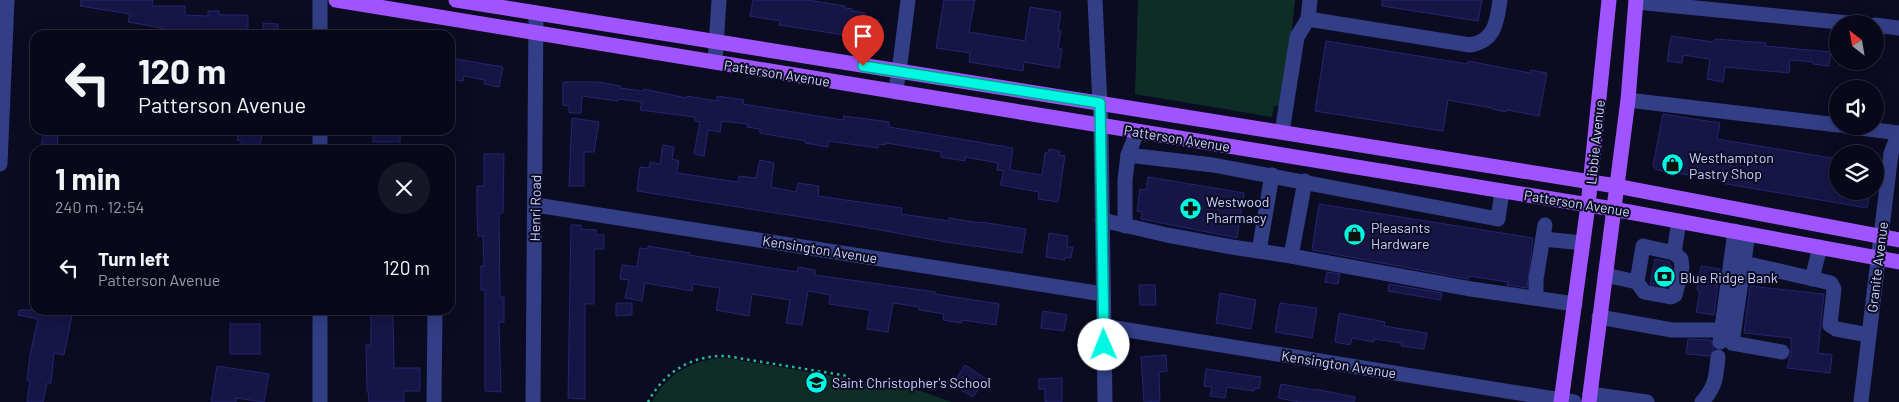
<!DOCTYPE html>
<html lang="en">
<head>
<meta charset="utf-8">
<style>
	:root { --surface:#08081a; --page:#161627; --text:#f1f3f6; --muted:#989aa2; --line:#292939 }
	body { margin:0; font-family:Barlow,sans-serif; background:var(--page); color:var(--text); height:100vh; display:flex; flex-direction:column; font-size:19px; white-space:nowrap }
	* { box-sizing:border-box; margin:0 }
	p { font-size:16px; color:var(--muted) }
	.icon { flex:none; width:28px; height:28px; fill:none; stroke:currentColor; stroke-width:2; stroke-linecap:round; stroke-linejoin:round }
	.map { position:relative; flex:1; overflow:hidden }
	.panel { position:absolute; left:30px; top:145px; width:425px; height:170px; display:flex; flex-direction:column; background:var(--surface); border-radius:15px; box-shadow:0 5px 20px #0002,0 0 0 1px var(--line) }
	.panel>* { flex:none }
	.top-card { position:absolute; left:30px; top:30px; width:425px; height:105px; border-radius:15px; box-shadow:0 5px 20px #0002,0 0 0 1px var(--line); background:#08081a; color:var(--text); overflow:hidden }
	.needle { width:32px; rotate:329deg }
	.controls { position:absolute; left:1829px; top:15px; display:grid; gap:10px }
	.controls a { display:grid; place-items:center; width:55px; height:55px; border-radius:50%; background:var(--surface); box-shadow:0 5px 20px #0002,0 0 0 1px var(--line); font-size:25px }
	.pin { position:absolute; display:grid; place-items:center; width:42px; height:42px; color:#fff; margin:-51px -21px; border-radius:50% 50% 50% 0; rotate:-45deg; box-shadow:0 0 5px #0007 }
	.pin .icon { rotate:45deg }
	.me { position:absolute; width:55px; margin:-28px; rotate:359deg; stroke-linejoin:round; filter:drop-shadow(0 0 4px #0008) }
	.turn { display:flex; align-items:center; gap:18px; height:105px; padding:0 25px; font-size:22px }
	.turn .icon { width:65px; height:65px; stroke-width:2.5 }
	.turn b { display:block; font-size:35px; line-height:42px }
	.round { display:grid; place-items:center; flex:none; width:52px; height:52px; border-radius:26px; background:var(--page) }
	.overview { display:flex; align-items:center; justify-content:space-between; height:85px; padding:0 25px }
	h1 { font-size:30px; font-weight:700; line-height:38px }
	ul { padding:0; list-style:none }
	li { display:flex; align-items:center; gap:15px; height:75px; padding:0 25px }
	li div { flex:1 }
	li b { display:block; font-size:19px }
	li em { font-style:normal }
	.map>svg:first-child { display:block }
</style>
</head>
<body>
<div class="map">
<svg width="1899" height="402" viewBox="0 0 1899 402">
	<rect width="100%" height="100%" fill="#0b0b22"/>
	<g fill="#0e2d26">
		<path d="M1138,0H1295L1284,107L1274,106L1272,117L1135,94Z"/>
		<path d="M720,358L733,359L921,391L952,402H652C666,375 690,361 720,358Z"/>
	</g>
	<g fill="#161545" stroke="#262573">
		<path d="M81,0H153L152,6H185V15L208,16V11H219V15H248V31H210V35H162V28L128,22L130,14L80,6Z"/>
		<path d="M753,0H808L845,6V8L852,9V11L865,13L864,18L878,20L875,36L871,35V39L779,25L780,21L750,16Z"/>
		<path d="M944,0H975L969,32L1025,41L1030,7L1061,12L1058,30L1061,31L1058,48L1062,49L1059,68L1024,62L1023,71L969,62L970,53L936,48Z"/>
		<path d="M1382,0H1482L1478,21L1382,6Z"/>
		<path d="M263,23L278,24V35H263Z"/>
		<path d="M1671,36L1714,42L1715,39L1766,43L1765,46L1831,52L1829,66L1813,64V62L1790,60L1789,73L1725,67L1723,82L1707,79L1710,59L1683,55L1682,63L1667,61Z"/>
		<path d="M1326,41L1468,64V61L1530,73L1531,70L1547,73L1539,116L1507,110L1506,112L1492,109V108L1448,100L1443,131L1315,111Z"/>
		<path d="M450,58L503,67L499,87L484,84L485,80L464,76L463,81L450,79Z"/>
		<path d="M563,82H599L620,86V88L643,91L644,89L686,98V96L717,101V96L744,100L743,104L843,120L844,116L889,122V127L1013,148L1010,170L1042,175L1045,153H1048L1049,149L1060,151L1059,155L1065,156L1058,202L1038,199L1039,192L1000,185L1004,171L997,170L998,163L965,157V161L941,157V152L886,143V145L879,144L878,148L828,141V147L805,143L806,141L760,133V129L747,127V124L722,121L720,132L708,130L704,156L694,154L700,122L695,121V117L640,110L642,102L618,99V101L582,96L581,113H569V106L563,105Z"/>
		<path d="M1663,114L1720,123L1717,139L1838,159V191H1870L1867,208L1721,183V180L1657,170L1653,166Z"/>
		<path d="M572,118L599,122L594,152H584V186H569Z"/>
		<path d="M43,130H58L57,150H41Z"/>
		<path d="M239,130H263L259,150H240L242,141L237,140Z"/>
		<rect x="373" y="130" width="27" height="12"/>
		<path d="M663,145L674,147L672,159L679,161L677,173L738,182L739,176L756,178L760,160L774,163L771,187L796,192L798,183L819,186L818,196L902,208L901,214L949,221V218L980,223L981,222L1026,229L1022,253L946,242L858,226L637,191L640,167L649,168L650,162L660,164Z"/>
		<path d="M484,154H504L503,213H499L500,297H504V322H499L501,392L485,391V290H481V266H484L483,236H478L477,213V186H484Z"/>
		<path d="M1148,177L1244,193L1237,238L1141,219L1142,212L1137,211L1140,189L1146,190Z"/>
		<path d="M1319,204L1533,238L1527,288L1507,285L1508,282L1469,276L1468,279L1312,250Z"/>
		<path d="M571,225H581V229L596,230V235H604V249H594V304H585V399L568,398Z"/>
		<path d="M1049,233L1068,236L1067,247H1073L1071,258L1065,257V260L1046,257Z"/>
		<path d="M648,246L690,253L689,255L797,272L798,267L815,270V275L935,292V294L993,303L999,304L996,325L962,320L961,323L943,320L944,314L919,310V307L893,303L888,332L867,329L870,310L829,304L830,295L808,291L802,325L786,323L790,300L752,294L749,316L716,310L720,288L693,284L692,291L645,283L642,301L625,298L629,280L620,279L622,265L637,267L640,248L648,249Z"/>
		<path d="M1655,259L1670,262V266H1672L1667,287L1650,284Z"/>
		<path d="M1701,266L1720,269L1714,315L1696,312L1700,291L1697,290Z"/>
		<path d="M1327,272L1340,274L1338,284L1325,282Z"/>
		<path d="M1389,284L1442,293L1441,300L1388,291Z"/>
		<path d="M1139,285H1155L1156,305H1140Z"/>
		<path d="M1750,286L1824,294L1818,353L1832,355L1830,373L1787,368L1791,353V338L1744,333Z"/>
		<path d="M1220,293L1256,300L1251,329L1216,323Z"/>
		<path d="M616,303H632V315L616,316Z"/>
		<path d="M1280,303L1317,308L1312,338L1275,332Z"/>
		<path d="M19,310H73L64,355L54,353L51,383H47L43,402H27L30,381L27,380L30,355L38,319L18,315Z"/>
		<path d="M1043,311L1067,315L1064,331L1041,328Z"/>
		<path d="M371,312L393,313L394,368H420V391H404V402H369L368,391H367L366,345H371Z"/>
		<path d="M1339,313L1385,322L1384,326L1427,333L1424,349L1401,346L1402,343L1374,339V342L1352,338L1350,345L1335,342Z"/>
		<rect x="230" y="324" width="30" height="30"/>
		<path d="M1688,339L1711,340L1714,349L1709,356L1686,354Z"/>
		<path d="M1166,355L1167,371L1159,372L1160,401L1144,402L1141,357Z"/>
		<path d="M965,365L986,379L973,397L952,385Z"/>
		<path d="M217,366L269,374L264,402L236,398V402H211Z"/>
		<path d="M1206,369L1261,377L1259,389L1255,388L1254,391L1227,387L1225,398L1210,396L1212,387L1204,386Z"/>
		<path d="M1062,378V402H1045V389H1039V379Z"/>
		<path d="M1281,384L1314,390L1315,389L1355,397L1354,402H1299L1278,398Z"/>
	</g>
	<g fill="none" stroke-linecap="round" stroke-linejoin="round">
		<path stroke="#22bd98" stroke-width="2.5" stroke-dasharray="2.5 4" stroke-linecap="butt" d="M648,402C664,372 692,355 726,356L848,376"/>
		<g stroke="#323e86" stroke-width="15">
			<path d="M320,0V35"/>
			<path d="M1095,0L1101,126L1105,402"/>
			<path d="M1636,2L1858,24"/>
			<path d="M1308,19L1470,45C1495,41 1497,22 1500,0"/>
			<path d="M1875,25L1899,28"/>
			<path d="M715,62L719,0"/>
			<path d="M895,92L899,72L908,0"/>
			<path d="M1628,100L1838,125"/>
			<path d="M1845,126L1899,133"/>
			<path d="M320,130V150"/>
			<path d="M1282,132L1297,37L1308,19L1310,0"/>
			<path d="M1128,155L1213,165L1498,219L1502,191"/>
			<path d="M0,164L7,0"/>
			<path d="M536,205L1103,294"/>
			<path d="M1102,220L1167,235L1232,247L1291,256L1471,289L1575,304"/>
			<path d="M1125,226V180L1128,155L1137,132"/>
			<path d="M1748,234L1732,343L1782,352"/>
			<path d="M1543,239L1583,243"/>
			<path d="M1259,251L1272,175"/>
			<path d="M1291,256L1305,181"/>
			<path d="M1744,263L1831,283L1834,289L1830,325L1836,329L1869,335"/>
			<path d="M1605,275L1637,282L1643,246L1674,253L1679,221"/>
			<path d="M1812,279L1820,247"/>
			<path d="M1637,282L1644,292L1671,297L1675,295L1682,268L1681,259L1674,253"/>
			<path d="M1536,298V279L1545,225"/>
			<path d="M320,310V402"/>
			<path d="M1599,317L1672,330H1721"/>
			<path d="M1103,326L1574,402"/>
			<path d="M1720,342L1735,231"/>
			<path d="M1590,394L1647,402"/>
			<path d="M434,402L435,310"/>
			<path d="M533,402L536,13"/>
			<path d="M1702,402C1716,386 1716,377 1718,357"/>
			<path d="M1861,402L1891,153L1899,133"/>
		</g>
		<g stroke="#a054ff" stroke-width="15">
			<path d="M336,0L1613,209L1899,262"/>
			<path d="M456,0L1616,186L1899,240"/>
			<path d="M1561,402L1588,205L1609,0"/>
			<path d="M1589,402L1628,100L1636,0"/>
		</g>
	</g>
	<g fill="none" stroke-linecap="round" stroke-linejoin="round">
		<defs>
			<path id="route" d="M863,66L1100,103L1104,345"/>
		</defs>
		<use href="#route" stroke="#00a194" stroke-width="12"/>
		<use href="#route" stroke="#00f8e3" stroke-width="9"/>
	</g>
	<defs>
		<symbol id="shop-disc" viewBox="-11 -11 22 22"><circle r="9.5" fill="#00f8e3" stroke="#0b0b22"/><path d="M-5-2.5h2.3a2.7 3.5 0 0 1 5.4 0H5L5.5 6h-11ZM-1.5-2.5h3a1.5 2.3 0 0 0-3 0Z" fill="#111"/></symbol>
		<symbol id="pharmacy-disc" viewBox="-11 -11 22 22"><circle r="9.5" fill="#00f8e3" stroke="#0b0b22"/><path d="M-2-6h4v4h4v4h-4v4h-4v-4h-4v-4h4Z" fill="#111"/></symbol>
		<symbol id="bank-disc" viewBox="-11 -11 22 22"><circle r="9.5" fill="#00f8e3" stroke="#0b0b22"/><path d="M-6-4H6V4H-6ZM0-2.3a2.3 2.3 0 1 0 0 4.6a2.3 2.3 0 1 0 0-4.6Z" fill="#111"/></symbol>
		<symbol id="school-disc" viewBox="-11 -11 22 22"><circle r="9.5" fill="#00f8e3" stroke="#0b0b22"/><path d="M0-5L7-2L0 1L-7-2ZM-4 1L0 2.5L4 1V4Q0 6-4 4Z" fill="#111"/></symbol>
	</defs>
	<g fill-rule="evenodd">
		<use href="#shop-disc" x="1660" y="152" width="25" height="25"/>
		<use href="#pharmacy-disc" x="1178" y="196" width="25" height="25"/>
		<use href="#shop-disc" x="1342" y="222" width="25" height="25"/>
		<use href="#bank-disc" x="1652" y="264" width="25" height="25"/>
		<use href="#school-disc" x="804" y="370" width="25" height="25"/>
	</g>
	<g text-anchor="middle" dominant-baseline="central" stroke-width="4" stroke-linejoin="round" paint-order="stroke">
		<g font-size="14" fill="#cdd0ff" stroke="#0b0b22">
			<text transform="translate(777 73) rotate(9)">Patterson Avenue</text>
			<text transform="translate(1177 138) rotate(9)">Patterson Avenue</text>
			<text transform="translate(1595 142) rotate(-84)">Libbie Avenue</text>
			<text transform="translate(1577 203) rotate(9)">Patterson Avenue</text>
			<text transform="translate(535 208) rotate(-89)">Henri Road</text>
			<text transform="translate(820 249) rotate(9)">Kensington Avenue</text>
			<text transform="translate(1877 267) rotate(-83)">Granite Avenue</text>
			<text transform="translate(1339 364) rotate(9)">Kensington Avenue</text>
		</g>
		<g font-size="14" fill="#cdd0ff" stroke="#0b0b22" text-anchor="start">
			<text x="1689" y="157">Westhampton<tspan x="1689" dy="16">Pastry Shop</tspan></text>
			<text x="1206" y="201">Westwood<tspan x="1206" dy="16">Pharmacy</tspan></text>
			<text x="1371" y="227">Pleasants<tspan x="1371" dy="16">Hardware</tspan></text>
			<text x="1680" y="277">Blue Ridge Bank</text>
			<text x="832" y="382">Saint Christopher's School</text>
		</g>
	</g>
</svg>
<div class="controls">
<a><svg class="needle" viewBox="-14 -14 28 28"><path d="M0-13l5 13h-10z" fill="#e53935"/><path d="M0 13l5-13h-10z" fill="#989aa2"/></svg></a>
<a><svg class="icon" aria-label="sound" viewBox="0 0 24 24"><path d="M4 9h4l5-4v14l-5-4H4zM17 9q2 3 0 6"/></svg></a>
<a><svg class="icon" aria-label="layers" viewBox="0 0 24 24"><path d="M12 4l9 5-9 5-9-5zM3 14l9 5 9-5"/></svg></a>
</div>
<div class="pin" style="left:863px;top:66px;background:#d93025"><svg class="icon" aria-label="arrive" viewBox="0 0 24 24"><path d="M6 21V4h12l-3 4 3 4H6"/></svg></div>
<svg class="me" style="left:1104px;top:345px" viewBox="-20 -20 40 40"><circle r="19" fill="#fff"/><path d="M0-13L10 11 0 6-10 11z" fill="#00f8e3"/></svg>
<div class="top-card">
<div class="turn"><svg class="icon" aria-label="left" viewBox="0 0 24 24"><path d="M17 20v-9H6M10 6l-5 5 5 5"/></svg><div><b>120 m</b>Patterson Avenue</div></div>
</div>
<section class="panel">
<div class="overview"><div><h1>1 min</h1><p>240 m · 12:54</p></div><a class="round"><svg class="icon" aria-label="close" viewBox="0 0 24 24"><path d="M6 6l12 12M18 6L6 18"/></svg></a></div>
<ul>
<li><svg class="icon" aria-label="left" viewBox="0 0 24 24"><path d="M17 20v-9H6M10 6l-5 5 5 5"/></svg><div><b>Turn left</b><p>Patterson Avenue</p></div><em>120 m</em></li>
</ul>
</section>
</div>
</body>
</html>
